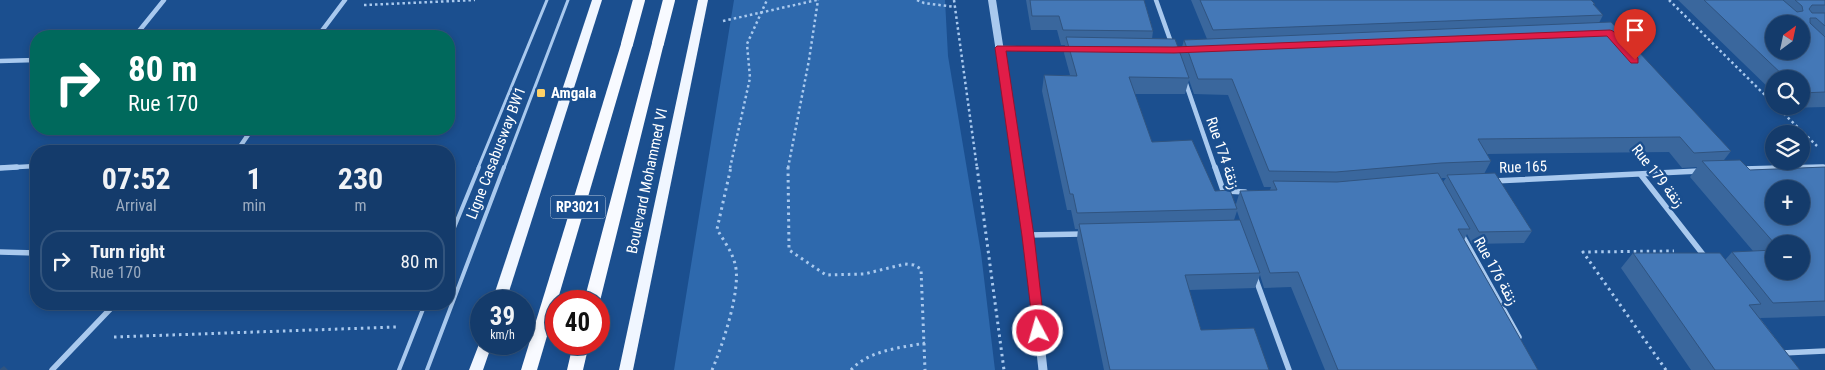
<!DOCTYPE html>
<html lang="en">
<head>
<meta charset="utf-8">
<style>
	:root { --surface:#143b6b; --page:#1d4271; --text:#f1f3f6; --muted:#9dadc1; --line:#33557e }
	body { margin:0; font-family:"Roboto Condensed",Vazirmatn,sans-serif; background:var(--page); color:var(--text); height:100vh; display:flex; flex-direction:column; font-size:19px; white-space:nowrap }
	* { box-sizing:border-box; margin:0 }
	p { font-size:16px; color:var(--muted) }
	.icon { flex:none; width:28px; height:28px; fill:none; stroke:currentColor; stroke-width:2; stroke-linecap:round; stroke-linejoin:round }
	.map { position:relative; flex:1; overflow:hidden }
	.drawer { position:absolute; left:30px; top:145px; width:425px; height:165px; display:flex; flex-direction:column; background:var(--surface); border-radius:20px; box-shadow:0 2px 8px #0003,0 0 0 1px var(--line) }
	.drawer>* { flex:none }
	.guide { position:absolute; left:30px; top:30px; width:425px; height:105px; border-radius:20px; box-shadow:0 2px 8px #0003,0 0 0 1px var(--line); background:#00695c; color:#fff; overflow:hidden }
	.needle { width:32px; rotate:33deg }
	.buttons { position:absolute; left:1765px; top:15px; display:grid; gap:10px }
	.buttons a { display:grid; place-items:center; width:45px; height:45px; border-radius:50%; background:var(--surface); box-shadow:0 2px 8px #0003,0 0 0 1px var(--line); font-size:25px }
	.speed { position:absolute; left:470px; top:290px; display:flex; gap:10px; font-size:25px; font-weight:700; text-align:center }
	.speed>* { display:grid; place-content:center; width:65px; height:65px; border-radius:50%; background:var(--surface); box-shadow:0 2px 8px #0003,0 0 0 1px var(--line); line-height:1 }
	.speed small { font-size:12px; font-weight:400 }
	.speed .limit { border:8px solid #d22; background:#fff; color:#111 }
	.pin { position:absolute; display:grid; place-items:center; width:42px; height:42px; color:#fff; margin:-51px -21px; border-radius:50% 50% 50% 0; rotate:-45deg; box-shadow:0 0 5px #0007 }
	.pin .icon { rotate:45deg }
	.me { position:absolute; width:55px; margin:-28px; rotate:354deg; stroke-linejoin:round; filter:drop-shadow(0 0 4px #0008) }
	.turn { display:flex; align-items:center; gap:18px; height:105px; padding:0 15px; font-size:22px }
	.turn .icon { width:65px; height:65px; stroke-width:2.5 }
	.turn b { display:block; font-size:35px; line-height:42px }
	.eta { display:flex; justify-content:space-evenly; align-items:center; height:85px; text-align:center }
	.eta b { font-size:30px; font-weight:700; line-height:35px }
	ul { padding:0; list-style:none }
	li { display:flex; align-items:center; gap:15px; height:62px; margin:0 10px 8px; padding:0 5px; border:2px solid var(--line); border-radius:20px }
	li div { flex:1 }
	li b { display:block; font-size:19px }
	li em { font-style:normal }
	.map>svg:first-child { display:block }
</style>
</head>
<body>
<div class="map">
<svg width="1825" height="370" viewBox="0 0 1825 370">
	<rect width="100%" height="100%" fill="#1b4f8f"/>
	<path fill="#2e69ad" d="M734,0H945L948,56L981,253L995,370H674Z"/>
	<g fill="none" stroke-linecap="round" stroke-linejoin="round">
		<g stroke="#a9c9ee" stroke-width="2.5" stroke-dasharray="2.5 3" stroke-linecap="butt">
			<path d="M917,0L924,3L955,7"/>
			<path d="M954,0L977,168"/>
			<path d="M1669,0L1774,104"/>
			<path d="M364,5L475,0"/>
			<path d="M723,21L817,0"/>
			<path d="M1776,106L1817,146"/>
			<path d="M730,168L750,78L747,44L767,0"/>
			<path d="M788,168L809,60L818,0"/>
		</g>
		<g stroke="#a9c9ee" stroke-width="3" stroke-dasharray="2.5 4" stroke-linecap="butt">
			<path d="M788,167L789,250L826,275L864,274L905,264L914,265L921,269L925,370"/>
			<path d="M977,167L1004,370"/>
			<path d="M114,337L396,327"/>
			<path d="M712,370C722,347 742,288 735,264C732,251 723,240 717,229L731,167"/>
			<path d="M851,370C869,350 900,348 925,343"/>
			<path d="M1666,370L1583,252L1674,251"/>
		</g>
		<g stroke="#a9c9ee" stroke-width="3">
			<path d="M478,168L547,0"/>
			<path d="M504,168L568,0"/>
		</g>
		<g stroke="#a9c9ee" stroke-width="4">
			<path d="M449,240L479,167"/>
			<path d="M399,370L425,304"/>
			<path d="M427,370L504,167"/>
		</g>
		<g stroke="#a9c9ee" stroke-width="4.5">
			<path d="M1156,0L1172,45"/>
			<path d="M135,36L164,0"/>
			<path d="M318,36L345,0"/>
			<path d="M1000,48L1070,49"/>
			<path d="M0,61L36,60"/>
			<path d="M1185,81L1215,168"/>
			<path d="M237,151L252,129"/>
			<path d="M0,168L36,166"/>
			<path d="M1772,168L1825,167"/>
		</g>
		<g stroke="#a9c9ee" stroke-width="5.5">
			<path d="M1215,167L1225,196"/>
			<path d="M0,168L17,167"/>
			<path d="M1743,169L1823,167"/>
			<path d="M1641,175L1705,257"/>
			<path d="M1493,181L1699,171"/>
			<path d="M1226,191L1245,192"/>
			<path d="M1461,233L1519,337"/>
			<path d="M1028,235L1083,234"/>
			<path d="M0,252L36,253"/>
			<path d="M1255,277L1289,370"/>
			<path d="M1782,353L1825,351"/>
			<path d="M52,370L115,304"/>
		</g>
		<path stroke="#a9c9ee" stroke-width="8" d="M992,0L1018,168"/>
		<path stroke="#a9c9ee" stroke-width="9" d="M1018,167L1028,235L1043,370"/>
		<g fill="#f0f6ff" fill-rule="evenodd">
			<path d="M592,0H602L506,301H492Z"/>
			<path d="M698,0H708L633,370H619Z"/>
			<path d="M481,339V344H492L483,370H469Z"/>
		</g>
		<g fill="#f8faff" fill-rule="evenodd">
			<path d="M658,39L664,43L600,301L599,303V301H584L652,43Z"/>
			<path d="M627,40L633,44L537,370H521L621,44Z"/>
			<path d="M573,344H589L583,370H567Z"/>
		</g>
		<g stroke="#f8faff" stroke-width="12">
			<path d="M658,43L669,0"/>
			<path d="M627,44L639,0"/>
		</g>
	</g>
	<g fill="#3a679d" fill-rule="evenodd">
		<path d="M1026,0H1144L1153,31L1152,39L1180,54L1184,40L1207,39L1191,0H1591L1595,4L1594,5L1603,15L1599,23L1731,151L1724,160L1750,170L1825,167V316L1760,318L1800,370H1691L1621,268L1633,253L1725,260L1732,252L1753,251L1690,177L1697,167L1682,168L1669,152L1487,154L1491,161L1484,174L1532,231L1524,243L1472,244L1467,234L1464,240L1538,370H1325L1291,287L1264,288L1260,275L1255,288L1189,290L1201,330L1269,370H1104L1077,239L1078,229H1075L1071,210H1067L1042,91L1044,75H1070L1064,53L1065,45H1061L1057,30H1031ZM1189,80L1194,94L1228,95L1264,187H1271L1270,190L1240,191L1236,204L1215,191L1152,142L1134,94H1185ZM1441,178H1446L1443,182ZM1237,211L1240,220H1234ZM1774,244H1801L1774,271Z"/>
		<path d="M1678,0H1825V107L1788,108L1787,106H1801V79H1774V93Z"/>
	</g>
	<path fill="#305480" d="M4,366L8,370H0V369Z"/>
	<g fill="#4478b7" stroke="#305480" fill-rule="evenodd">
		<path d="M1030,0H1144L1153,31L1063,30L1059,16H1032Z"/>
		<path d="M1200,0H1591L1595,4H1593L1603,15L1213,30Z"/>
		<path d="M1704,0H1783L1797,12L1803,11L1802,6L1795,0H1825V5H1812L1809,9L1812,13H1825V26L1816,18H1810V23L1825,37V92L1801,93V79H1787ZM1774,24H1801V51H1774Z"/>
		<path d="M1611,22L1731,151L1694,153L1680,137L1478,139L1491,161L1441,163L1336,172L1269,171L1232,79H1198L1184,40Z"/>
		<path d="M1066,37L1175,39L1189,78L1129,77L1152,142L1192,140L1215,191L1230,190L1237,209L1077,213L1073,194H1070L1044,75L1077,76Z"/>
		<path d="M1740,160L1750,170L1825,167V301L1773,303L1732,252L1774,250V271H1801V244H1775L1702,161ZM1774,189H1801V216H1774Z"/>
		<path d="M1438,173L1470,229H1458L1538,370H1338L1298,272L1270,273L1240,191L1277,190L1273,181L1337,182Z"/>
		<path d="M1495,173L1532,231L1479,232L1447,175Z"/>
		<path d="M1240,220L1260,273L1185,275L1201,330L1254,328L1269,370H1110L1079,224Z"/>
		<path d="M1633,253H1720L1761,304L1749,305L1800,370H1715Z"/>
	</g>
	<path fill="#e11d48" stroke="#92132f" d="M1610,30L1613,31L1638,58V63H1631L1607,36L1174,53L1006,51L1034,236L1045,331L1043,335L1038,336L1034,335L1022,236L995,48L997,46L1174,47Z"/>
	<rect fill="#ffd166" stroke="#1b4f8f" stroke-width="2" x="536" y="88" width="10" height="10" rx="2.5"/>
	<g text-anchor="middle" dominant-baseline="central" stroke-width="5" stroke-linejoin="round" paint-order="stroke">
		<rect fill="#1b4f8f" stroke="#bbcadd" stroke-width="1" x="550.5" y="195.5" width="55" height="23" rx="4"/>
		<g font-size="14" font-weight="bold" fill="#fff">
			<text x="578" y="207">RP3021</text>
		</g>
		<g font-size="15" font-weight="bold" fill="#fff" stroke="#1b4f8f" text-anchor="start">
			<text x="551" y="93">Amgala</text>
		</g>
		<g font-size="15" fill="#fff" stroke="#1b4f8f">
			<text transform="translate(496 153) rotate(-69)">Ligne Casabusway BW1</text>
			<text transform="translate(1223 153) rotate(71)">Rue 174 زنقة</text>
			<text transform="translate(1523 167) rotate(-2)">Rue 165</text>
			<text transform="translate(1658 176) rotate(52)">Rue 179 زنقة</text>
			<text transform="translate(647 181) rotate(-78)">Boulevard Mohammed VI</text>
			<text transform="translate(1496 271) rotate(61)">Rue 176 زنقة</text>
		</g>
	</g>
</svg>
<div class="buttons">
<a><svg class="needle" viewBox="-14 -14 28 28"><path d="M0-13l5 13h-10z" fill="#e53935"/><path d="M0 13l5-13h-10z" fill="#9dadc1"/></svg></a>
<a><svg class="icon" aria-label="search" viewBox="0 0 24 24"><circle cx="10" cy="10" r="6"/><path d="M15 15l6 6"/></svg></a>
<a><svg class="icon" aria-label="layers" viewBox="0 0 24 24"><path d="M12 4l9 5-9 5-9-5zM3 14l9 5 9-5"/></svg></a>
<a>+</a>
<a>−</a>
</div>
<div class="speed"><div>39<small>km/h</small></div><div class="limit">40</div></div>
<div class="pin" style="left:1635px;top:60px;background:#d93025"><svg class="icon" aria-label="arrive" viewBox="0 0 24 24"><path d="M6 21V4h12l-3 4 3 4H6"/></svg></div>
<svg class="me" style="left:1038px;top:331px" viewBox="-20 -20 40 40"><circle r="17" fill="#e11d48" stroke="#fff" stroke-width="3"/><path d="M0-11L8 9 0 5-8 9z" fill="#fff"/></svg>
<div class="guide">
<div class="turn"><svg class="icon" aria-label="right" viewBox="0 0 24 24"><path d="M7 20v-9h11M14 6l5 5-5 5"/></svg><div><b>80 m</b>Rue 170</div></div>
</div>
<section class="drawer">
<div class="eta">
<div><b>07:52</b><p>Arrival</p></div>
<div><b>1</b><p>min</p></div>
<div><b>230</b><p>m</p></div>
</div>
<ul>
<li><svg class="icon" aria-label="right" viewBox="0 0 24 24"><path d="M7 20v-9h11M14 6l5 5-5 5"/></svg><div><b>Turn right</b><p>Rue 170</p></div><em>80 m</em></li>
</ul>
</section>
</div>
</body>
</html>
